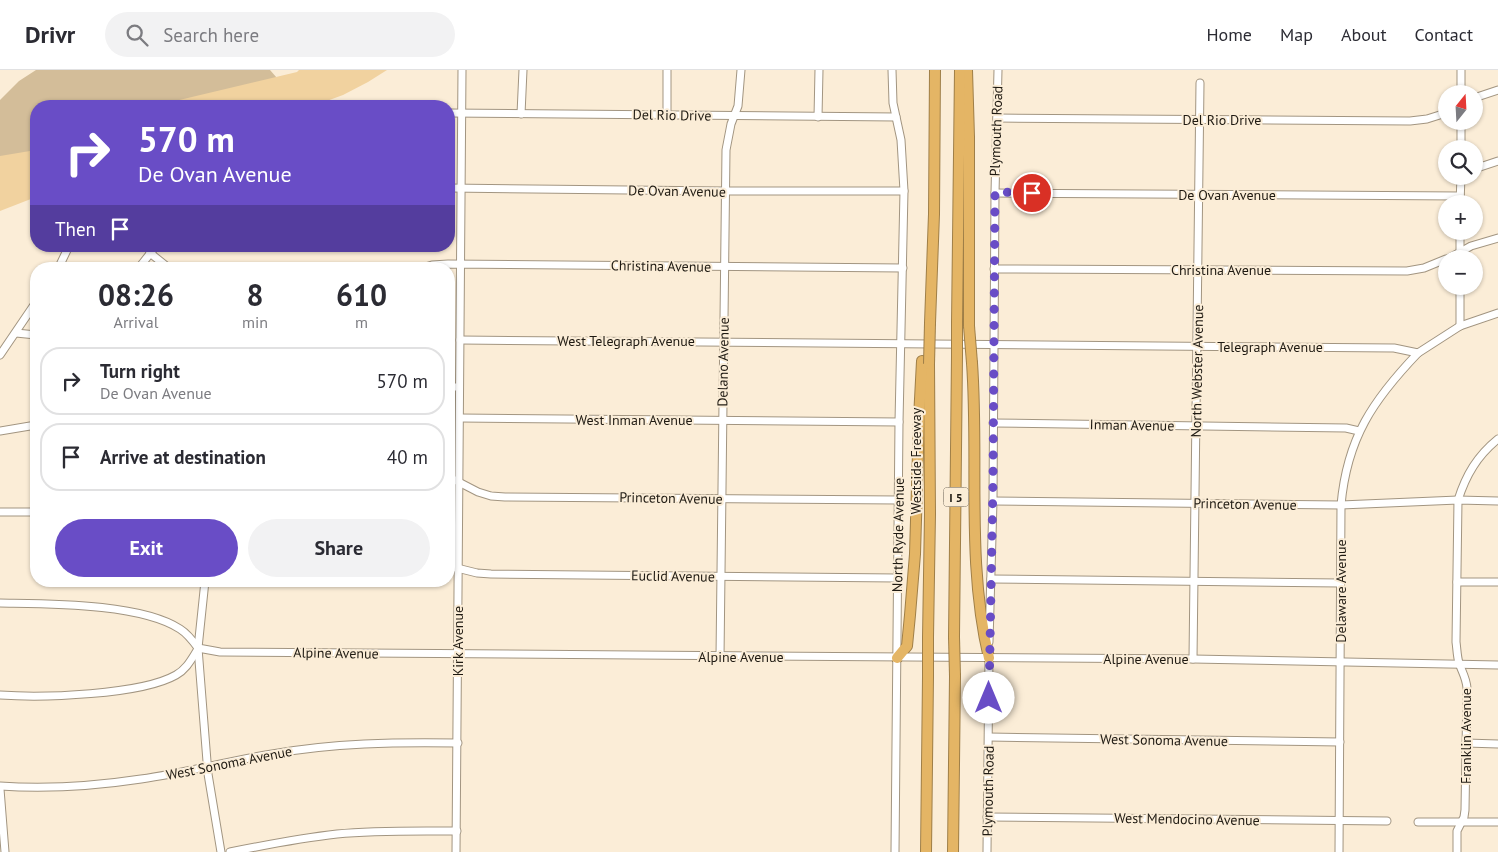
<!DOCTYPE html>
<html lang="en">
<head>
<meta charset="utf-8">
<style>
	:root { --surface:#fff; --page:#f2f2f3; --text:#2b2b33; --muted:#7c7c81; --line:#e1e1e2; --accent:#694dc6 }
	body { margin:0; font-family:"PT Sans",sans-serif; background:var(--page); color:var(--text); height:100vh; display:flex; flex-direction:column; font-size:19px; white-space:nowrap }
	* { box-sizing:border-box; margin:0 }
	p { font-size:16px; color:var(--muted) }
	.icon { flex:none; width:28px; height:28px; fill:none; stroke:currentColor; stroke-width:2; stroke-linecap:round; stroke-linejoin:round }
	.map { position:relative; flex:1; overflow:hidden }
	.side { position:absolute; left:30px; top:192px; width:425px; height:325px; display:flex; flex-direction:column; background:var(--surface); border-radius:20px; box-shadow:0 1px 4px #0004 }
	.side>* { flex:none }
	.top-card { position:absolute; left:30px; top:30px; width:425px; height:152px; border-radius:20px; box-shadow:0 1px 4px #0004; background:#694dc6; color:#fff; overflow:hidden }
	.needle { width:32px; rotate:18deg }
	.controls { position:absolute; left:1438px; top:15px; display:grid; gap:10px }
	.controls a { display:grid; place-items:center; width:45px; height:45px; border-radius:50%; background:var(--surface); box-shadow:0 1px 4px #0004; font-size:25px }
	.pin { position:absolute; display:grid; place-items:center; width:42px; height:42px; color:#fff; margin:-21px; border:2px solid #fff; border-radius:50%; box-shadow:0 1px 5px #0007 }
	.me { position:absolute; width:55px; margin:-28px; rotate:0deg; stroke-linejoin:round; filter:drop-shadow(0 0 4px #0008) }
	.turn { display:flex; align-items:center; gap:18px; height:105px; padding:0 25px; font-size:22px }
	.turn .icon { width:65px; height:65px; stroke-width:2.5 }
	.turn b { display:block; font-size:35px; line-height:42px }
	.then { display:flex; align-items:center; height:48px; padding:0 25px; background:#0003; gap:10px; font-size:19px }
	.eta { display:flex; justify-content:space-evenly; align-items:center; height:85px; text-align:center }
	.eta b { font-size:30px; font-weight:600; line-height:35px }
	.button { display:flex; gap:10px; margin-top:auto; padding:10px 25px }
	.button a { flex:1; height:58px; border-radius:30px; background:var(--accent); color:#fff; font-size:20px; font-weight:600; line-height:58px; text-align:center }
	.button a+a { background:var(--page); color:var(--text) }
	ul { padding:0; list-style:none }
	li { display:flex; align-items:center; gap:15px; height:68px; margin:0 10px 8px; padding:0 15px; border:2px solid var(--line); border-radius:20px }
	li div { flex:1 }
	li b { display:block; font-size:19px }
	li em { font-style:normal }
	header { display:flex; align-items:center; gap:30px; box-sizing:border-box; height:70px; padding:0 25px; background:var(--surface); border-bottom:1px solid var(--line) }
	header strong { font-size:24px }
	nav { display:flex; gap:28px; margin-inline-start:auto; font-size:18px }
	.search { width:350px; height:45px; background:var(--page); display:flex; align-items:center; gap:12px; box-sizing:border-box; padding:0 18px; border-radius:28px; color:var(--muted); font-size:19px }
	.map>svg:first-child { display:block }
</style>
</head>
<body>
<header>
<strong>Drivr</strong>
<div class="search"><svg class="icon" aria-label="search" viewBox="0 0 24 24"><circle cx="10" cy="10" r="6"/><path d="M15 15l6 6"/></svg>Search here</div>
<nav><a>Home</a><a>Map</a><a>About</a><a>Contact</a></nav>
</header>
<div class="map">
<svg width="1498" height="782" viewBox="0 0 1498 782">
	<rect width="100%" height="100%" fill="#fbedd7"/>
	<path fill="#d3bd99" d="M36,0H270L277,8L158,36H36V82L0,88V30L19,11Z"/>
	<g fill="#f1d29f">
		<path d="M299,0H387L368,12L343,25L313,36H154L297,2Z"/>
		<path d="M36,80V127L0,141V86Z"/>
	</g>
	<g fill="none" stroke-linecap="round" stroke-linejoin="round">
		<defs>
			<g id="minor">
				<path d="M892,0L893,33L901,70L904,121L899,352L895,782"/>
				<path d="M1461,0V24"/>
				<path d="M1474,28L1498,20"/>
				<path d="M449,43L896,47"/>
				<path d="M521,44L523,0"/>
				<path d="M667,45V0"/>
				<path d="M818,47L819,0"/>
				<path d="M997,48L1410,51L1427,49L1446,43"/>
				<path d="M1461,79V51"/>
				<path d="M1474,99L1498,91"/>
				<path d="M449,118L725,121H904"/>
				<path d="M995,123L1460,126"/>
				<path d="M1460,134L1461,106"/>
				<path d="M150,183L170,199"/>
				<path d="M1448,189L1471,176L1498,168"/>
				<path d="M1460,189V161"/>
				<path d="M58,199L69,176"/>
				<path d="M138,199L156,176"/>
				<path d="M419,199L432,195L448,194L903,198"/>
				<path d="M994,199L1407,201L1424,198L1446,189"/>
				<path d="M1460,256V216"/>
				<path d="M16,263L36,265"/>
				<path d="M460,270L1394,278L1418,283L1460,256L1498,243"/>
				<path d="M0,285L36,232"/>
				<path d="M449,317H459"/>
				<path d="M460,348L899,352"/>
				<path d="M993,353L1346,358L1359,361"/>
				<path d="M0,361L36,355"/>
				<path d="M449,407L478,422L491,426L505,427L898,430"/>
				<path d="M993,431L1341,435L1458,430L1498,431"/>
				<path d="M0,442H36"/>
				<path d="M449,496L477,503L491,504L897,508"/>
				<path d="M991,509L1340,513"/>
				<path d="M205,511L198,578L208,704L221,782"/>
				<path d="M1457,512H1498"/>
				<path d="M0,533C48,534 140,533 180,559C188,564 193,571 198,578"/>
				<path d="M989,572L993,431L995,123L998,0"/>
				<path d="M198,578L220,582L1193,589L1498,595"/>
				<path d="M720,587L726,80L731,54L738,36L741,0"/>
				<path d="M1193,589L1200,13"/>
				<path d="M0,625C42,628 141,625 176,605C187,599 192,588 198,579"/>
				<path d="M989,667L1340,672"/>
				<path d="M1466,673L1498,674"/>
				<path d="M0,716C46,719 95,716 141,709C185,703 228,691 272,684C333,673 395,672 458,673"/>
				<path d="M0,719L5,782"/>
				<path d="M987,747L1387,751"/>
				<path d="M1418,752H1498"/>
				<path d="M230,782C265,775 301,768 337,764C376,760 417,761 457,761"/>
				<path d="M456,782L462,0"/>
				<path d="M987,782L989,585"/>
				<path d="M1339,782L1341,435C1347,368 1373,330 1418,283"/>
				<path d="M1457,782V761L1464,747L1465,740L1467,618C1466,607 1462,602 1459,593C1457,586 1457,579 1456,572L1458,430C1466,405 1477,386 1498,369"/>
			</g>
			<g id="highway">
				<path d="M967,0L969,67V256"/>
				<path d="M930,253L934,144L935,0"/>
				<path d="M957,253L960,0"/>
				<path d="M972,293C979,391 966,492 989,588"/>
				<path d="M928,567L930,444L929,294"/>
				<path d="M954,567L957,286"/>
				<path d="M897,588L907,576L910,545L915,484L919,348L922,291"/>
				<path d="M926,782L928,607"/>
				<path d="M953,782L955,606"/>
			</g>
		</defs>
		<use href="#minor" stroke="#a29581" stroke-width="9"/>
		<use href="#highway" stroke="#9f7f48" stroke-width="12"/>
		<use href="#minor" stroke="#fff" stroke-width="7"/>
		<use href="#highway" stroke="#e4b565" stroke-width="10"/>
		<defs>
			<g id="highway-bridge">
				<path d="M957,253V286"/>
				<path d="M969,256L972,293"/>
				<path d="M929,294L930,253"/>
				<path d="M928,567V607"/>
				<path d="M954,567L955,606"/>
			</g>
		</defs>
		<use href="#highway-bridge" stroke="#9f7f48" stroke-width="12" stroke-linecap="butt"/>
		<use href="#highway-bridge" stroke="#e4b565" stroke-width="10"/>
	</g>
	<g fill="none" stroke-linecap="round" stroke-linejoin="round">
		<path stroke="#694dc6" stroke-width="9" stroke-dasharray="0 16.2" d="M989,628L993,412L995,122L1032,123"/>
	</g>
	<g text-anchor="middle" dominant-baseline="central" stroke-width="4" stroke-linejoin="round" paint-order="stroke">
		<rect fill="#fbedd7" stroke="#61594d" stroke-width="1" x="943.5" y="417.5" width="25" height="19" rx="4"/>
		<g font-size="12" font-weight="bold" fill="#1f1a12">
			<text x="956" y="427">I 5</text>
		</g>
		<g font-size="14" fill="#1f1a12" stroke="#fbedd7">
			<text transform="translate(672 45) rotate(1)">Del Rio Drive</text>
			<text x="1222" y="50">Del Rio Drive</text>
			<text transform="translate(996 61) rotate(-88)">Plymouth Road</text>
			<text transform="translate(677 121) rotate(1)">De Ovan Avenue</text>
			<text x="1227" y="125">De Ovan Avenue</text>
			<text transform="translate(661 196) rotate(1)">Christina Avenue</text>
			<text x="1221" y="200">Christina Avenue</text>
			<text x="626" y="271">West Telegraph Avenue</text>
			<text x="1270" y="277">Telegraph Avenue</text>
			<text transform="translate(723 292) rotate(-89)">Delano Avenue</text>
			<text transform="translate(1197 301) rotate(-89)">North Webster Avenue</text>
			<text x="634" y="350">West Inman Avenue</text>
			<text transform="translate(1132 355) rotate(1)">Inman Avenue</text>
			<text transform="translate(916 391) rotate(-90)">Westside Freeway</text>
			<text transform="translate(671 428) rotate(1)">Princeton Avenue</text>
			<text transform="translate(1245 434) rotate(1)">Princeton Avenue</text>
			<text transform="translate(898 465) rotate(-89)">North Ryde Avenue</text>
			<text transform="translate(673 506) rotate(1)">Euclid Avenue</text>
			<text transform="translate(1341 521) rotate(-90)">Delaware Avenue</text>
			<text transform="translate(458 571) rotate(-90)">Kirk Avenue</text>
			<text transform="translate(336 583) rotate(1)">Alpine Avenue</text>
			<text x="741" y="587">Alpine Avenue</text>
			<text x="1146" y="589">Alpine Avenue</text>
			<text transform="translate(1466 666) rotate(-90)">Franklin Avenue</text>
			<text transform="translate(1164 670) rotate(1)">West Sonoma Avenue</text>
			<text transform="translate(229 693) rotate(-11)">West Sonoma Avenue</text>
			<text transform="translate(988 721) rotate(-89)">Plymouth Road</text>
			<text transform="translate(1187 749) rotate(1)">West Mendocino Avenue</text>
		</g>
	</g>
</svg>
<div class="controls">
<a><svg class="needle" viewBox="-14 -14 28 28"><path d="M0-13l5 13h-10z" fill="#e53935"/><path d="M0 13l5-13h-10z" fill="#7c7c81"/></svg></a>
<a><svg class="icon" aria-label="search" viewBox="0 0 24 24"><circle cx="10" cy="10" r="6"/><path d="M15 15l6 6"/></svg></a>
<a>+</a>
<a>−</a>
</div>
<div class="pin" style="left:1032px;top:123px;background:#d93025"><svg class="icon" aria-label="arrive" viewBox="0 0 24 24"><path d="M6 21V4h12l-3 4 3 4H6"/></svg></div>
<svg class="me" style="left:989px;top:628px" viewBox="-20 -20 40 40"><circle r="19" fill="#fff"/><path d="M0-13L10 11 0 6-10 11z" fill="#694dc6"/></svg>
<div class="top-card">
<div class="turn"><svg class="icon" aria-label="right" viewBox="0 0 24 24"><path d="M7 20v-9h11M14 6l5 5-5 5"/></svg><div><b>570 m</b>De Ovan Avenue</div></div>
<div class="then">Then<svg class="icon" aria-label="arrive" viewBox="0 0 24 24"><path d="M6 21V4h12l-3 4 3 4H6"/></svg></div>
</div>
<section class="side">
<div class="eta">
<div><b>08:26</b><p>Arrival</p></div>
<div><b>8</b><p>min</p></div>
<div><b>610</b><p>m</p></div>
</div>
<ul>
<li><svg class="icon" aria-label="right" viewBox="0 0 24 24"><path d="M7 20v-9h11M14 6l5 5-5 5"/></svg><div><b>Turn right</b><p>De Ovan Avenue</p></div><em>570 m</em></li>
<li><svg class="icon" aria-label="arrive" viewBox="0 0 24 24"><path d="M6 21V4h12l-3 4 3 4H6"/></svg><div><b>Arrive at destination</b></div><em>40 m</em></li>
</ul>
<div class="button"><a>Exit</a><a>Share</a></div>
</section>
</div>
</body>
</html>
